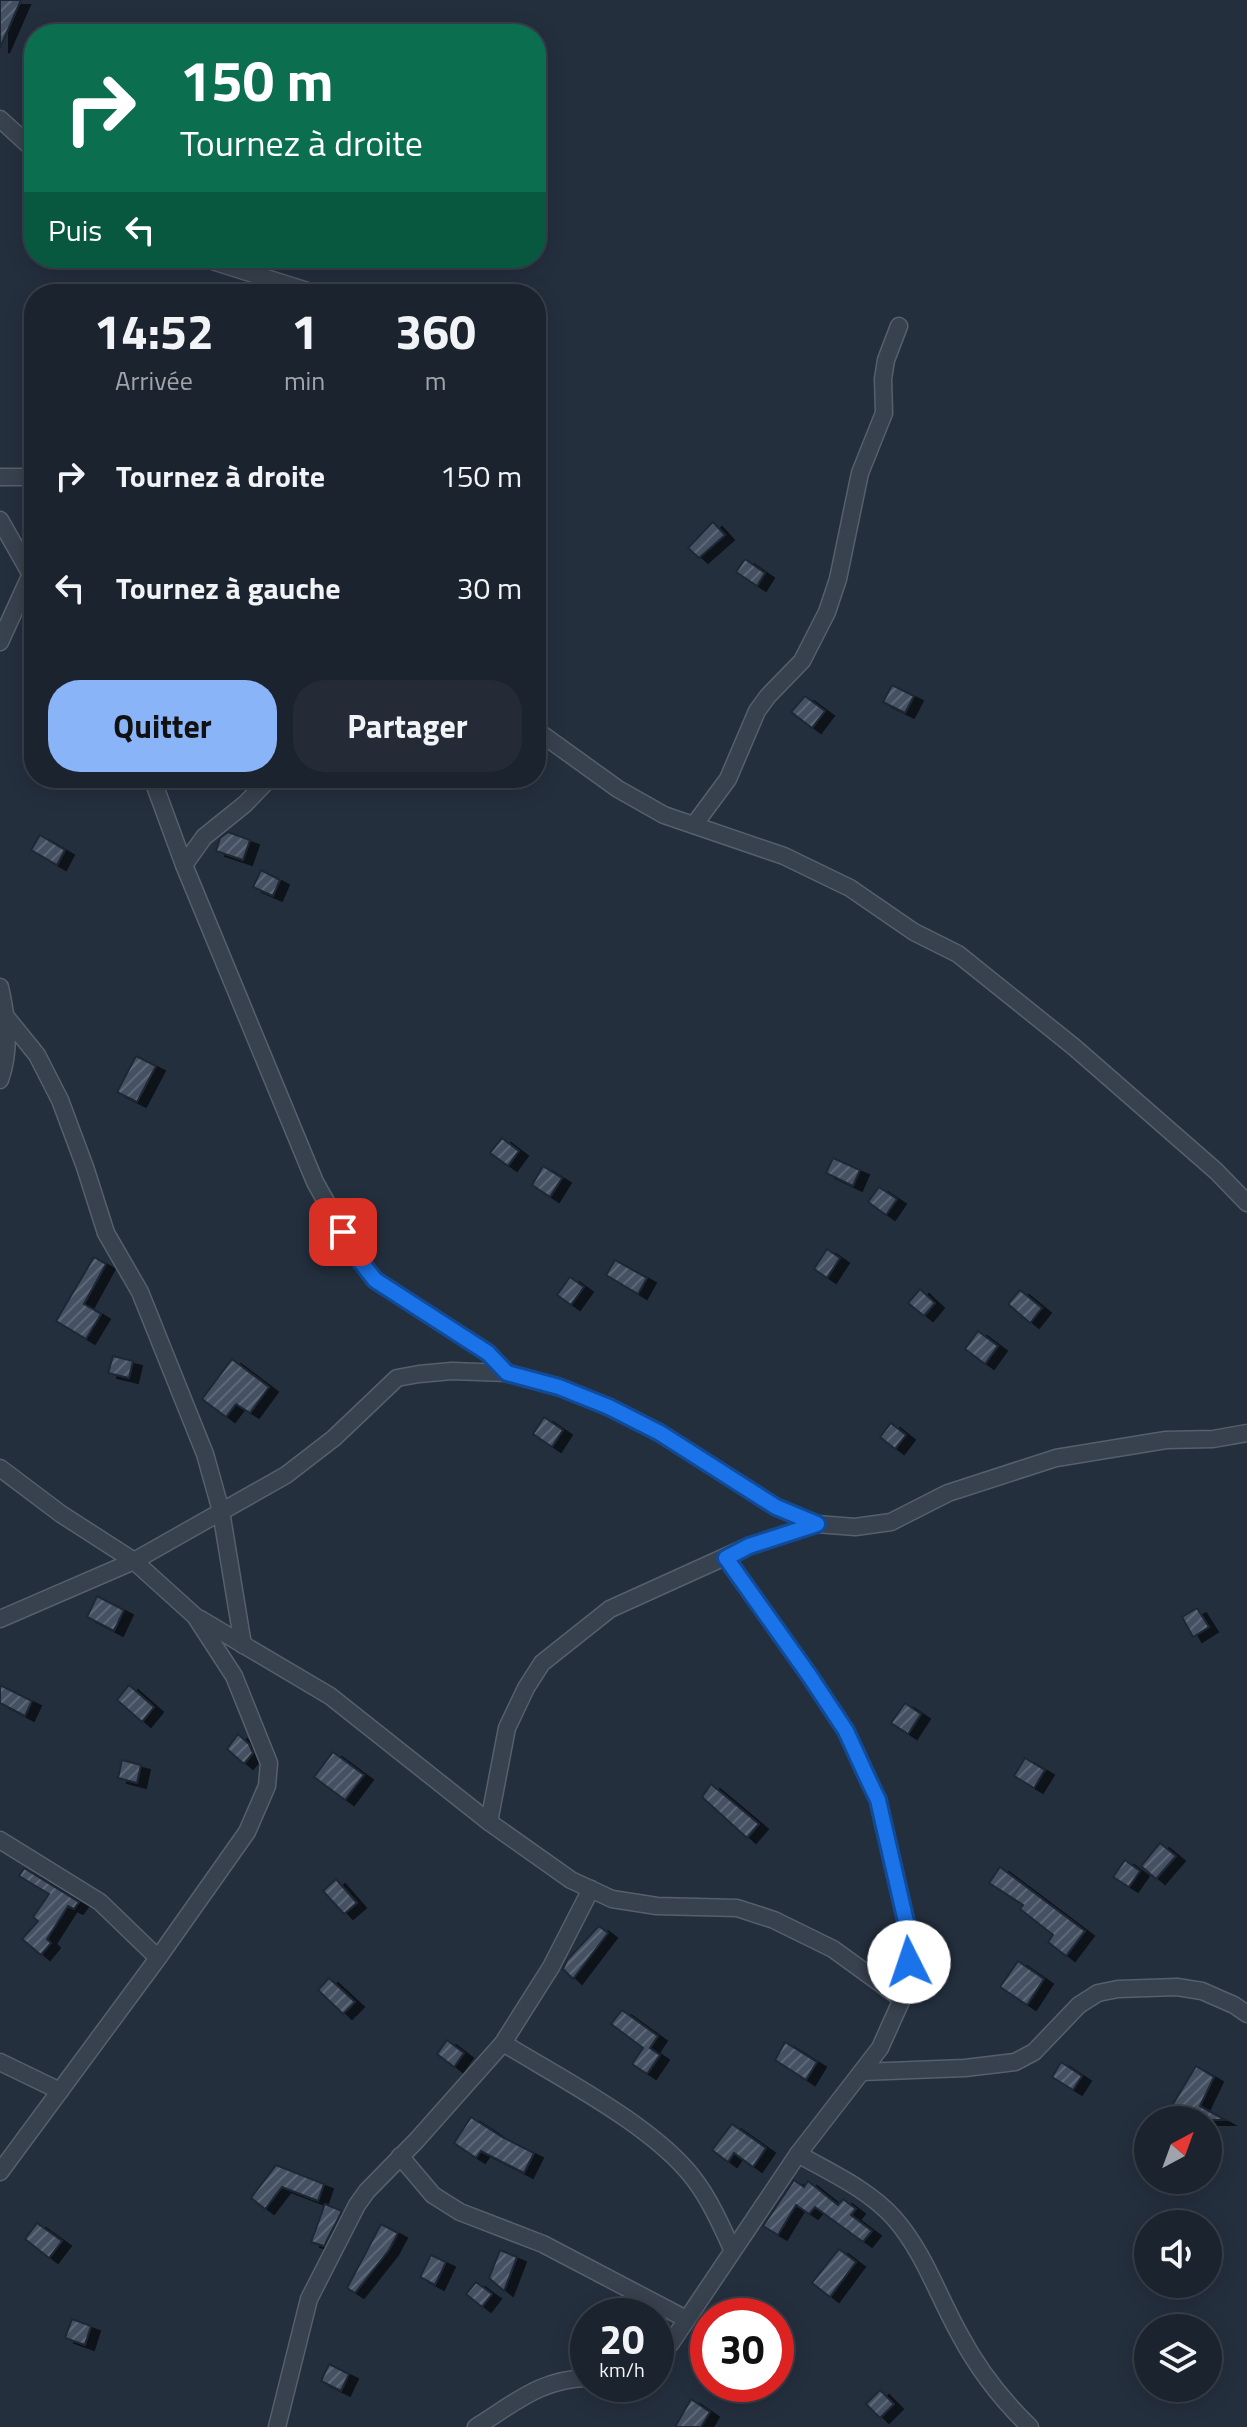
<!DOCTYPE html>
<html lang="fr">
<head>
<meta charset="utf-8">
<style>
	:root { --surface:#1b232e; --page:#242b36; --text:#f1f3f6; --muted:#a0a4aa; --line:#39404a; --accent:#8ab4f8 }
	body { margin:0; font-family:"Titillium Web",sans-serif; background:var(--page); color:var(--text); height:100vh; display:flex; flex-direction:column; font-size:30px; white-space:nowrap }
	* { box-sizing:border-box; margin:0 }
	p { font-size:26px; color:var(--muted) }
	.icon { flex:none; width:44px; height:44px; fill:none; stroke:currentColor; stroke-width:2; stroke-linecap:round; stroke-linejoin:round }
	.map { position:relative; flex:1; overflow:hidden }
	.panel { position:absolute; left:24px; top:284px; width:522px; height:504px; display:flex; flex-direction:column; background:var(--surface); border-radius:32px; box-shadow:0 4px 20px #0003,0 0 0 2px var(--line) }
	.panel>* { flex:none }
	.guide { position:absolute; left:24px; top:24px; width:522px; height:244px; border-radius:32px; box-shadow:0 4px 20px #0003,0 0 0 2px var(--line); background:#0b6e4f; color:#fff; overflow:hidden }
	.needle { width:52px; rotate:41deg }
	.controls { position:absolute; left:1134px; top:2106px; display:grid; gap:16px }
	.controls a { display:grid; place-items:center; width:88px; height:88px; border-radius:50%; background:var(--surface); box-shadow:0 4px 20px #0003,0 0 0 2px var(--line); font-size:40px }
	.speed { position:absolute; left:570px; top:2298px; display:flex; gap:16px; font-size:40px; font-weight:700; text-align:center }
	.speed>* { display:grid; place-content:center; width:104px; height:104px; border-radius:50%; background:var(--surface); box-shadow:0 4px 20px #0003,0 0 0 2px var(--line); line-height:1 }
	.speed small { font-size:20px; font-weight:400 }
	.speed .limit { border:12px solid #d22; background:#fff; color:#111 }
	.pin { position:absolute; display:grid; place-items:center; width:68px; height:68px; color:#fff; margin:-34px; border-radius:16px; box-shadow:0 4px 12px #0006 }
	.me { position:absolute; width:88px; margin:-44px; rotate:356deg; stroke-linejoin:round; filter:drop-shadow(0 0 6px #0008) }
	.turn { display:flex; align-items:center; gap:28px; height:168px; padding:0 24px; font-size:36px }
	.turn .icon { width:104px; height:104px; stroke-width:2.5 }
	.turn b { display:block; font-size:56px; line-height:68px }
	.then { display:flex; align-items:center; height:76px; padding:0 24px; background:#0003; gap:16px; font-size:30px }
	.eta { display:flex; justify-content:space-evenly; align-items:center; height:136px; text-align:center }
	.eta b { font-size:48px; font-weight:700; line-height:56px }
	.action { display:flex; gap:16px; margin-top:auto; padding:16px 24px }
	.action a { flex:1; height:92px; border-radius:32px; background:var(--accent); color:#111; font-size:32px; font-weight:700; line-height:92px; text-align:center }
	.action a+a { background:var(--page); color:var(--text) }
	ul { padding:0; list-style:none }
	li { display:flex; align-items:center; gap:24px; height:112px; padding:0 24px }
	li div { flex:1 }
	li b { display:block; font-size:30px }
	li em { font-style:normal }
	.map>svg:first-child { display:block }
</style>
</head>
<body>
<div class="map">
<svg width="1247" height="2427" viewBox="0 0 1247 2427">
	<defs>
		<pattern id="building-hatch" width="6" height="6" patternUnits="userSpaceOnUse" patternTransform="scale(2)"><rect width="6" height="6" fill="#455162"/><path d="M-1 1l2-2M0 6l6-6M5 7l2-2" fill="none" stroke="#5d6877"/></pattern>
		<filter id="shadow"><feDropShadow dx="9" dy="5" stdDeviation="0" flood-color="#0009"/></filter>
	</defs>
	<rect width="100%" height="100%" fill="#242f3e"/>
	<g fill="url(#building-hatch)" stroke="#1f2835" stroke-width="2" filter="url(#shadow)">
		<path d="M0,0H21L0,48Z"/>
		<path d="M713,522L725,535L699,558L688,548Z"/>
		<path d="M745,559L765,573L757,586L736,572Z"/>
		<path d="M892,685L914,696L905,713L883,702Z"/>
		<path d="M805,696L825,711L812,728L791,712Z"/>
		<path d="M228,832L250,840L243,860L216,851L220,838Z"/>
		<path d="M40,835L65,850L57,865L31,850Z"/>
		<path d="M261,870L280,880L273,896L253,887Z"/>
		<path d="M136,1056L156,1066L137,1102L117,1092Z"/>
		<path d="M502,1138L519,1151L508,1166L490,1153Z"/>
		<path d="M833,1158L860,1170L853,1186L826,1173Z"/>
		<path d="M543,1166L562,1178L550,1197L532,1185Z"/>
		<path d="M879,1187L897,1199L886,1215L868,1202Z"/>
		<path d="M827,1249L840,1258L827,1278L814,1269Z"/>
		<path d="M94,1257L106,1264L84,1304L101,1314L86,1339L56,1321Z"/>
		<path d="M615,1260L647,1278L638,1294L606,1275Z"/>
		<path d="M570,1277L584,1287L571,1305L557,1295Z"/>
		<path d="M920,1289L935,1303L924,1316L908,1303Z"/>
		<path d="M1020,1290L1042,1308L1030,1323L1008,1304Z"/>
		<path d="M978,1331L998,1346L985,1364L965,1349Z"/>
		<path d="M113,1356L133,1361L129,1378L108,1373Z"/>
		<path d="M232,1359L269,1387L250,1413L236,1404L226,1417L202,1399Z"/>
		<path d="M544,1417L563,1430L552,1447L533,1434Z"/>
		<path d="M891,1423L906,1435L895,1449L880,1437Z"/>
		<path d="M97,1596L124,1610L114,1631L87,1617Z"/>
		<path d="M1197,1608L1209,1627L1193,1637L1182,1617Z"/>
		<path d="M0,1685L32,1701L25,1716L0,1703Z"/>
		<path d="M129,1685L154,1707L142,1722L117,1700Z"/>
		<path d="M905,1703L921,1714L908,1734L891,1723Z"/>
		<path d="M238,1734L249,1744L253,1753L244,1764L227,1749Z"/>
		<path d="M333,1752L364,1775L345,1800L314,1777Z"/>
		<path d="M1025,1758L1045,1770L1034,1788L1014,1776Z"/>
		<path d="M122,1760L141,1765L137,1783L118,1778Z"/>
		<path d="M711,1784L759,1824L747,1838L702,1797Z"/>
		<path d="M1160,1843L1176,1856L1156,1879L1141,1866Z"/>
		<path d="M1125,1860L1140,1871L1129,1887L1113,1877Z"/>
		<path d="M1000,1867L1085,1931L1066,1956L1048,1942L1053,1935L1020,1909L1023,1905L989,1883Z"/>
		<path d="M24,1868L79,1902L74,1909L68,1906L47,1939L51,1943L41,1955L22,1939L38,1921L33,1917L49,1894L19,1876Z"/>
		<path d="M336,1879L357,1903L344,1914L323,1891Z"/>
		<path d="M599,1926L608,1933L573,1979L563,1969L567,1960Z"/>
		<path d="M1018,1961L1044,1979L1027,2005L1000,1987Z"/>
		<path d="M329,1978L355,2002L343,2014L318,1990Z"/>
		<path d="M622,2010L658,2036L650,2048L660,2055L647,2074L632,2064L643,2048L611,2024Z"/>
		<path d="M447,2040L464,2053L454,2067L437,2054Z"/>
		<path d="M785,2042L817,2062L806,2080L775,2060Z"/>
		<path d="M1061,2062L1082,2076L1073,2090L1052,2077Z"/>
		<path d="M1196,2066L1214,2077L1200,2106L1225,2120H1189L1170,2109Z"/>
		<path d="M471,2117L502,2137L534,2153L524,2173L481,2151L476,2158L454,2143Z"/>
		<path d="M732,2124L766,2148L753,2167L734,2153L728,2162L712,2150Z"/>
		<path d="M276,2165L324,2184L318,2201L282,2187L265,2209L251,2198Z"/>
		<path d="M794,2180L804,2187L808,2181L838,2205L843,2199L856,2209L851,2215L872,2231L863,2242L815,2207L809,2214L796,2205L778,2235L763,2226Z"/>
		<path d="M325,2204L342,2211L324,2246L311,2242Z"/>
		<path d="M37,2223L62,2241L49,2258L25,2239Z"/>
		<path d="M381,2224L398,2233L389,2250L355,2293L347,2288Z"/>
		<path d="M839,2249L856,2262L830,2297L812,2283Z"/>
		<path d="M500,2250L517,2257L504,2291L489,2278Z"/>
		<path d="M431,2255L446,2262L435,2285L420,2277Z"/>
		<path d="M476,2282L492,2294L482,2307L466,2294Z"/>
		<path d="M72,2319L91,2326L85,2345L65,2338Z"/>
		<path d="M329,2364L349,2374L341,2391L321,2381Z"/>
		<path d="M880,2390L894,2404L880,2418L866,2404Z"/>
		<path d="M691,2399L710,2412L701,2427H675Z"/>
	</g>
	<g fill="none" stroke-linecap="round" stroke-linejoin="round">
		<defs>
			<g id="minor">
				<path d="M0,119L34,150"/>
				<path d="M203,258L317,294"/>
				<path d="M0,477H34"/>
				<path d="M0,520L34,580"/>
				<path d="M0,642L31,574"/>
				<path d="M536,730L618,789L664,815L784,856L850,888L914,932L958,954L1074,1047L1216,1171L1247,1203"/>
				<path d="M152,778L184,865L315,1182L357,1257L375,1280L488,1353L507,1373"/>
				<path d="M694,825L728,779L757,711L768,696L802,661L827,612L838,579L860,473L884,413L883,379L886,360L899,326"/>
				<path d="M184,865L204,837L245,804L270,778"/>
				<path d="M0,987C7,1019 11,1048 0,1080"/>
				<path d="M7,1018L37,1055L60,1100L85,1167L106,1233L140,1292L205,1454L221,1511L243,1645"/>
				<path d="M0,1468L61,1514L134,1561L195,1616L234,1676L269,1763L267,1786L247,1832L158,1958L0,2172"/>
				<path d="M0,1619L134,1561L286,1475L334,1438L397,1378L419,1374L452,1371L507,1373L559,1387L609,1407L660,1433L776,1507L817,1524L855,1527L891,1522L948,1493L1056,1458L1166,1440L1213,1439L1247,1433"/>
				<path d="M200,1619L330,1696L489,1822L571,1880L612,1899L657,1906L737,1908L774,1920L833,1949L902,1999"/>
				<path d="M489,1822L507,1728L526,1688L542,1663L610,1609L749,1546L817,1524"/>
				<path d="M0,1840L100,1902L158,1958"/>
				<path d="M503,2043C560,2078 654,2126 694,2179C710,2200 721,2225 732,2249"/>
				<path d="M0,2062L60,2091"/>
				<path d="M862,2072L965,2068L1015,2062L1034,2052L1079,2005L1098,1993L1118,1989L1177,1987L1202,1991L1234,2005L1247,2014"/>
				<path d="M798,2154C831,2173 868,2189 894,2218C924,2252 938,2296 960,2335C978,2369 1003,2401 1030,2427"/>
				<path d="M400,2156L433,2195L460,2212L543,2244L686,2319"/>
				<path d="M656,2359L671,2343L798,2154L880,2048L902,1999L909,1962L907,1926L878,1800L846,1731L809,1675L726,1558"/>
				<path d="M277,2427L309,2299L357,2205L367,2191L416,2141L503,2043L551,1967L591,1889"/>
				<path d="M476,2427C515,2403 540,2379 588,2378"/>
			</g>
		</defs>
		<use href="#minor" stroke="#565f6c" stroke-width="19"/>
		<use href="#minor" stroke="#38414e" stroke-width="16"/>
	</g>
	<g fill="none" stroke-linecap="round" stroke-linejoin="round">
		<defs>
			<path id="route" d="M343,1232L357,1257L375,1280L488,1353L507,1373L559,1387L609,1407L660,1433L776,1507L817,1524L749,1546L726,1558L809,1675L846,1731L867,1777L878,1800L907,1926L909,1962"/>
		</defs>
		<use href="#route" stroke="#114b97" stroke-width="20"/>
		<use href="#route" stroke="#1a73e8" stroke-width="14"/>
	</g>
</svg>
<div class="controls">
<a><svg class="needle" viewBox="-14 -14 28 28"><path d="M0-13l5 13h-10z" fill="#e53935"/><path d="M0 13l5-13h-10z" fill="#a0a4aa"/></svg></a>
<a><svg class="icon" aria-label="sound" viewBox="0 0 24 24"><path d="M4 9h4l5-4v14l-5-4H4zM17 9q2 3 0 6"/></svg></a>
<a><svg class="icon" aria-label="layers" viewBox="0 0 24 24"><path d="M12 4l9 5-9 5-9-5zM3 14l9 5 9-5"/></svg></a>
</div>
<div class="speed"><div>20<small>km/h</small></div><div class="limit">30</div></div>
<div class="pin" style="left:343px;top:1232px;background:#d93025"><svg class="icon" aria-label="arrive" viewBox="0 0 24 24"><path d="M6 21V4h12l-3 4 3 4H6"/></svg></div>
<svg class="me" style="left:909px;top:1962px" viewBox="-20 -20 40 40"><circle r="19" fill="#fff"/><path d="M0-13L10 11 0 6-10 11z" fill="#1a73e8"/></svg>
<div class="guide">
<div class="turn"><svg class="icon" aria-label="right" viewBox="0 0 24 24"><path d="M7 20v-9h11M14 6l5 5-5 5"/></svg><div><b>150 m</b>Tournez à droite</div></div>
<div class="then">Puis<svg class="icon" aria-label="left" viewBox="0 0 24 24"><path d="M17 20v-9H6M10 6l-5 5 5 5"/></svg></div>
</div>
<section class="panel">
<div class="eta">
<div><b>14:52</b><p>Arrivée</p></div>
<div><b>1</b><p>min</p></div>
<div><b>360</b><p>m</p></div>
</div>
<ul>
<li><svg class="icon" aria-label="right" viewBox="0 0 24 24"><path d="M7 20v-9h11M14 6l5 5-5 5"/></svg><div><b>Tournez à droite</b></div><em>150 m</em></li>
<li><svg class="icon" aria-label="left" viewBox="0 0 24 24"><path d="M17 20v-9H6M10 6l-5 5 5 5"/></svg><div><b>Tournez à gauche</b></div><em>30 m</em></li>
</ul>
<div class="action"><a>Quitter</a><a>Partager</a></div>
</section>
</div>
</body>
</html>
